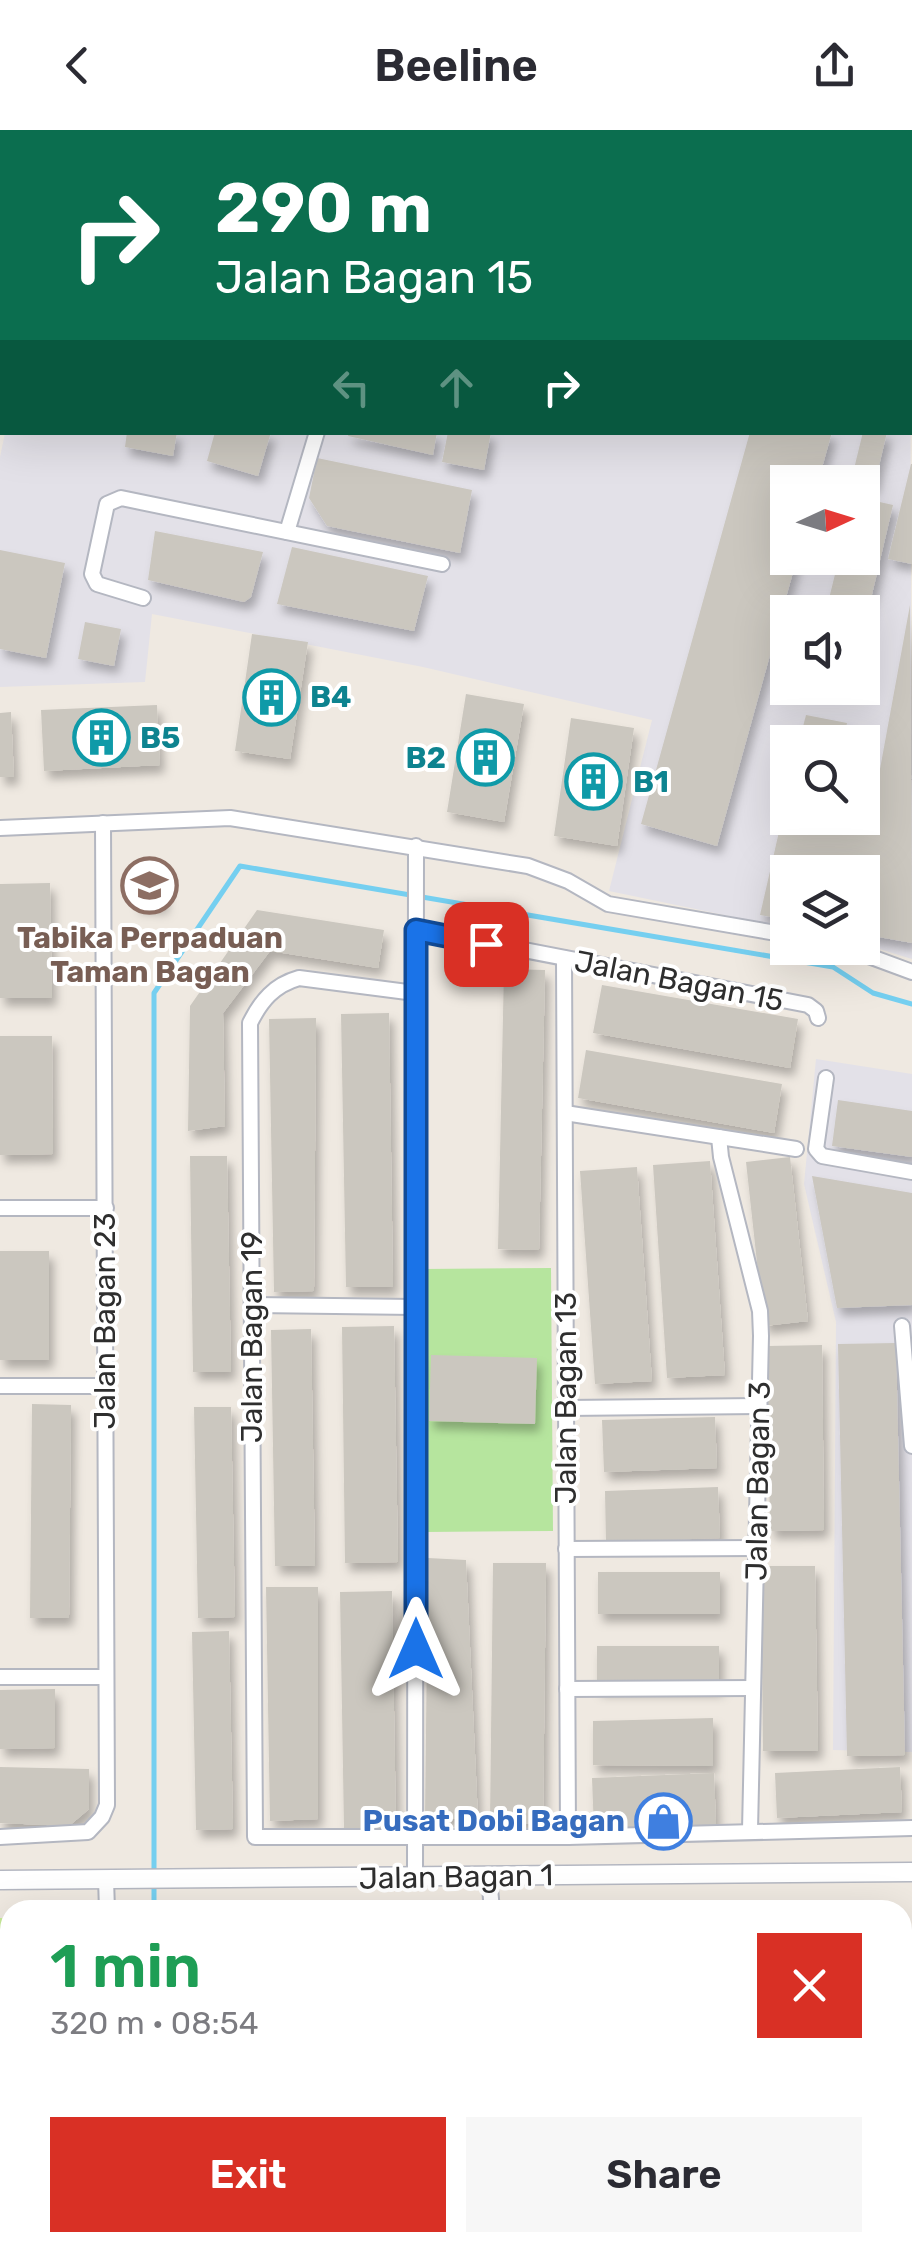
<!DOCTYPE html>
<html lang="en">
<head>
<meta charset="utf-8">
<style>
	:root { --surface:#fff; --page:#f7f7f7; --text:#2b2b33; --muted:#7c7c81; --accent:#d93025 }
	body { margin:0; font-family:Rubik,sans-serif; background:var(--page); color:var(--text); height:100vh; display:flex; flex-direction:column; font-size:38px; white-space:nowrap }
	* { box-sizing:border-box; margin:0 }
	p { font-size:32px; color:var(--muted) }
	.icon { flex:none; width:55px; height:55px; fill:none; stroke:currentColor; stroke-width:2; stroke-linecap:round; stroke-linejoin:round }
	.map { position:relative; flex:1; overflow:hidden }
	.sheet { position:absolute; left:0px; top:1770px; width:912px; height:352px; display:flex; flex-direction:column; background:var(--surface); border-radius:30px 30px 0 0; box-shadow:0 10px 40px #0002 }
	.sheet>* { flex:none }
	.banner { position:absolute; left:0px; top:0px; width:912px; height:305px; box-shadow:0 10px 40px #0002; background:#0b6e4f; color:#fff; overflow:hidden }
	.needle { width:65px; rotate:86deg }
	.buttons { position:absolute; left:770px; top:335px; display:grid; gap:20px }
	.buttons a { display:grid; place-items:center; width:110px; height:110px; border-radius:0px; background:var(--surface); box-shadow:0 10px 40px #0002; font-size:50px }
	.pin { position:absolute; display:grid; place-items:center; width:85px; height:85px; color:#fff; margin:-42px; border-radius:20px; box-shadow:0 5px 15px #0006 }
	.me { position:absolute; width:110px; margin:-55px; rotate:0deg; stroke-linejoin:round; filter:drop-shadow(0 0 8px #0008) }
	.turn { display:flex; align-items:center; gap:35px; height:210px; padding:0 50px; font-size:45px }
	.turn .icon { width:130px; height:130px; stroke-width:2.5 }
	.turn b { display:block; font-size:70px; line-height:85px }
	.lanes { display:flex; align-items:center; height:95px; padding:0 50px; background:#0003; justify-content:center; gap:50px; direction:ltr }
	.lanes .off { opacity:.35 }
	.round { display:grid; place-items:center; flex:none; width:105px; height:105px; border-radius:0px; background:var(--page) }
	.head { display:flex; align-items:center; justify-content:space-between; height:170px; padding:0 50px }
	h1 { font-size:60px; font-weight:600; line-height:75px; color:#1e9e55 }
	.action { display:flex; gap:20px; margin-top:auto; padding:20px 50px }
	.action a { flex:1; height:115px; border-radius:0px; background:var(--accent); color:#fff; font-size:40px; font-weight:600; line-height:115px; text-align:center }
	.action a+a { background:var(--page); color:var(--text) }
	header { display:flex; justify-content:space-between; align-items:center; height:130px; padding:0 50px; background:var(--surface); font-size:45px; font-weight:600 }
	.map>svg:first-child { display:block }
</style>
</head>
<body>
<header><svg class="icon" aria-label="back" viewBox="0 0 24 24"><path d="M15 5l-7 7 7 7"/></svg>Beeline<svg class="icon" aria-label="share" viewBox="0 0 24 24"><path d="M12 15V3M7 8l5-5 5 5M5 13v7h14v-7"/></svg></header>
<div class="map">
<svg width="912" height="2122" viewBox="0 0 912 2122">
	<defs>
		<filter id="shadow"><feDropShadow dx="4.5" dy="8" stdDeviation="5" flood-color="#0004"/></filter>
	</defs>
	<rect width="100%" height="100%" fill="#efe9e1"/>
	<g fill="#e3e1e8" fill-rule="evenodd">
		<path d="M0,0H301L316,2H2V111Z"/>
		<path d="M910,120L912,829L863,814L862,742H788L787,798L609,761L652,590L423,537L152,484L145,552L0,557V327L5,303L910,302ZM788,352H862V428H788ZM788,482H862V558H788ZM788,612H862V688H788Z"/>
		<path d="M816,929L912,944V1622L833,1620L836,1192L804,1054Z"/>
	</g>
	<path fill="#f5dfe0" d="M0,2034H10V2112L139,2113V2122H0Z"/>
	<g fill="#b6e59e">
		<path d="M551,1138L553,1401L426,1402L423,1139Z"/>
		<rect x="0" y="1942" width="10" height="82"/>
	</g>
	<rect fill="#c9ec9a" x="0" y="1788" width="10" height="144"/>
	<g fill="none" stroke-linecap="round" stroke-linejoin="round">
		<g stroke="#75cff0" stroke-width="5">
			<path d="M154,1780V863L240,736L833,837L873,863L912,874"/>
			<path d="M154,2112V2122"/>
		</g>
	</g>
	<g fill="#cbc7bf" filter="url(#shadow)">
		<path d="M127,302H177L173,326L125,317Z"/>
		<path d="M215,302H271L258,346L207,331Z"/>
		<path d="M349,302H437L433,325L348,306Z"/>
		<path d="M448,302H491L484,340L442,332Z"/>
		<path d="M750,302H832L818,352H788V428H797L717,716L641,694Z"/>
		<path d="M863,302H887L874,357L851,351Z"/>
		<path d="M317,328L472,360L460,423L327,396L309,368Z"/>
		<path d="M911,334H912V434L888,429Z"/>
		<path d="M862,368L893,375L866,490L862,489V482L826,481L839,428H862Z"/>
		<path d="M155,401L263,422L251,467L244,472L148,450Z"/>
		<path d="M292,417L428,446L414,501L277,474Z"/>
		<path d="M0,420L65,433L46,528L0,519Z"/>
		<path d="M910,475L912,813L862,804V742H788V790L760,785L786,671L788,688H862V647L878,650Z"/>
		<path d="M85,492L121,499L114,536L78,529Z"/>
		<path d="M252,504L308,512L290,629L235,621Z"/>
		<path d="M466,564L524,574L504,692L447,682Z"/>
		<path d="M157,575L160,635L44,641L41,580Z"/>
		<path d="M11,582L14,647H0V583Z"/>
		<path d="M806,585L847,593L843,612H799Z"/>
		<path d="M571,588L634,598L617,716L554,706Z"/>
		<path d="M136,735L164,736V776L135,775Z"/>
		<path d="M50,753L52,868H0V754Z"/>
		<path d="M257,780L384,800L378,838L270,821L223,883L225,996L188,1001L190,876Z"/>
		<path d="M504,839L545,840L539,1120L498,1119Z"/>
		<path d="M602,855L798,889L790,938L593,903Z"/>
		<path d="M389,883L393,1157H346L341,884Z"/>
		<path d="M316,888L314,1161L274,1162L269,889Z"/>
		<path d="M0,906H52L53,1024L0,1025Z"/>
		<path d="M586,920L782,954L774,1003L578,968Z"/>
		<path d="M838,970L912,981V1027L832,1016Z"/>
		<path d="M190,1026H227L231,1242H193Z"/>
		<path d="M790,1027L808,1191L764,1196L746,1032Z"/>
		<path d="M710,1031L725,1245L667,1248L653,1035Z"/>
		<path d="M637,1037L652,1251L595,1254L580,1041Z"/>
		<path d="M812,1046L912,1063V1175L837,1178Z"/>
		<rect x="0" y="1121" width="49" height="109"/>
		<path d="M394,1196L398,1432L345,1433L342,1197Z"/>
		<path d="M311,1199L315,1436H275L271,1200Z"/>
		<path d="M896,1213L905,1625L847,1626L838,1214Z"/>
		<path d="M822,1215L824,1400L770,1401L767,1216Z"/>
		<path d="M431,1225L537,1228L535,1294L429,1291Z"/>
		<path d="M32,1274L71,1275L69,1488H30Z"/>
		<path d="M194,1277H231L235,1487L198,1488Z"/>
		<path d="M715,1287L717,1338L604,1342L602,1290Z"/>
		<path d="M718,1357L720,1408L606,1412L605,1361Z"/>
		<path d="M428,1428L466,1430L478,1689H425Z"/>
		<path d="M493,1433H546L543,1694L490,1693Z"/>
		<path d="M761,1436H815L818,1621H763Z"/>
		<rect x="598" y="1442" width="122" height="42"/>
		<path d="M266,1457H318V1689L270,1691Z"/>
		<path d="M392,1461L396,1698H344L340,1462Z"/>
		<path d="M229,1501L233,1699L196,1700L192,1502Z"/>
		<rect x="597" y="1516" width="122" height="42"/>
		<path d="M55,1559V1618L0,1619V1560Z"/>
		<path d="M713,1588V1636L593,1635V1591Z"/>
		<path d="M0,1637L89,1639V1679L69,1696L0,1693Z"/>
		<path d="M900,1637L902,1682L777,1688L775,1643Z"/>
		<path d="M714,1643L716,1695L594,1700L592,1648Z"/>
		<path d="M0,2068H10V2112H101V2122H0Z"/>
	</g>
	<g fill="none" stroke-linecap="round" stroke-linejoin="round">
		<defs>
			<g id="minor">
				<path d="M287,402L317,302"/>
				<path d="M143,468L97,454L92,444L107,374L121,368L442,434"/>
				<path d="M0,698L230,688L528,736L568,751L608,774L788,805"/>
				<path d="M415,799L808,875L816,881L818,888"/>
				<path d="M847,818L912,842"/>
				<path d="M564,828L568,1707"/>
				<path d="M415,863L299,848C274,855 261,871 250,893L255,1707H568L912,1698"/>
				<path d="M826,948L816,1019L822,1026L912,1042"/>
				<path d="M565,983L796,1019"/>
				<path d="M719,1007L721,1027L760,1181L761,1206L750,1700"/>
				<path d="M0,1078H106"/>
				<path d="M252,1175L415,1177"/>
				<path d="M902,1196L912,1316"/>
				<path d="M0,1256H105"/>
				<path d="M566,1278L759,1276"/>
				<path d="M566,1419L756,1418"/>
				<path d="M0,1547H106"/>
				<path d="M567,1559L753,1558"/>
				<path d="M0,1707L88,1702L102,1687L107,1675L103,693"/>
				<path d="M415,1747L416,716"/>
				<path d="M489,1747L492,1780"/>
				<path d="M106,1749L107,1780"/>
				<path d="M902,1927H912"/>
			</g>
			<path id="tertiary" d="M0,1750L912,1742"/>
			<g id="primary">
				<path d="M421,0L432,2"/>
				<path d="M546,0L558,2"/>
				<path d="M910,46L912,45"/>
				<path d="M910,74H912"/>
				<path d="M910,104H912"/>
			</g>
		</defs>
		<use href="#minor" stroke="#b4b7c1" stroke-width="18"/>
		<use href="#tertiary" stroke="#b4b7c1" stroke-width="21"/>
		<use href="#primary" stroke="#c9c9c9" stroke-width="26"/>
		<use href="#minor" stroke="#fff" stroke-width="14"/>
		<use href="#tertiary" stroke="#fff" stroke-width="18"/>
		<use href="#primary" stroke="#f2d163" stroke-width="22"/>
	</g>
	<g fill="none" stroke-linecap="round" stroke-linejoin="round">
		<defs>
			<path id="route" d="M416,1519V800L486,814"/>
		</defs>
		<use href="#route" stroke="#114b97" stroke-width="25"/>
		<use href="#route" stroke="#1a73e8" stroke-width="18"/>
	</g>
	<defs>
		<symbol id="building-ring" viewBox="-11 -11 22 22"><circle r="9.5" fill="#fff" stroke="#0f9aa8" stroke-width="1.5"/><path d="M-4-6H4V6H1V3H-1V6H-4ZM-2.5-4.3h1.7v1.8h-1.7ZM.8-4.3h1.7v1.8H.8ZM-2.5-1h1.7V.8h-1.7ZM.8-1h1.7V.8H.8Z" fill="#0f9aa8"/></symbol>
		<symbol id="school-ring" viewBox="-11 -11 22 22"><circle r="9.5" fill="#fff" stroke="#8d6e63" stroke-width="1.5"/><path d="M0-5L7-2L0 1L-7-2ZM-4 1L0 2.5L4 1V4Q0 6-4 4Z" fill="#8d6e63"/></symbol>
		<symbol id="shop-ring" viewBox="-11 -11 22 22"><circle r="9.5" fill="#fff" stroke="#3f7fe0" stroke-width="1.5"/><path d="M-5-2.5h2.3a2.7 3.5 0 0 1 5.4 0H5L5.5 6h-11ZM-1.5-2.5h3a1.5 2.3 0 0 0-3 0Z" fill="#3f7fe0"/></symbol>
	</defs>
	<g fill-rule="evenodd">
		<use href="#building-ring" x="240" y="536" width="63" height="63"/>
		<use href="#building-ring" x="70" y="576" width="63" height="63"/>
		<use href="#building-ring" x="454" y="596" width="63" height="63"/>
		<use href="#building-ring" x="562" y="620" width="63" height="63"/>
		<use href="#school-ring" x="118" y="724" width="63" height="63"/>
		<use href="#shop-ring" x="632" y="1660" width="63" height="63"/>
	</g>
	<g text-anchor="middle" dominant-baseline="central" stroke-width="8" stroke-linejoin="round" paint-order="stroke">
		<g font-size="30" font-weight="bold" fill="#0d838f" stroke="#fff" text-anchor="start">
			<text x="310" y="567">B4</text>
			<text x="140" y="608">B5</text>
			<text x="446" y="628" text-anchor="end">B2</text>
			<text x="633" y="652">B1</text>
		</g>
		<g font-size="30" font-weight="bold" fill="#785e54" stroke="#fff">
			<text x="150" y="808">Tabika Perpaduan<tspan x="150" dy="34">Taman Bagan</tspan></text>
		</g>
		<g font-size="30" fill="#2e2e2e" stroke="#fff">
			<text transform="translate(679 851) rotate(11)">Jalan Bagan 15</text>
			<text transform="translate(105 1191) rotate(-90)">Jalan Bagan 23</text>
			<text transform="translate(252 1207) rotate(-90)">Jalan Bagan 19</text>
			<text transform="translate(566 1268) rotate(-90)">Jalan Bagan 13</text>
			<text transform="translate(758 1351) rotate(-89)">Jalan Bagan 3</text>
			<text transform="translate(456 1747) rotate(-1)">Jalan Bagan 1</text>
		</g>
		<g font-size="30" font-weight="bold" fill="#366cbe" stroke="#fff" text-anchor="end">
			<text x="625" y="1691">Pusat Dobi Bagan</text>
		</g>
	</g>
</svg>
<div class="buttons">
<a><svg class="needle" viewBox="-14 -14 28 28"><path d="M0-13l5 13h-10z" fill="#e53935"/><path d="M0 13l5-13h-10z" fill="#7c7c81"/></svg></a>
<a><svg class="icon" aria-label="sound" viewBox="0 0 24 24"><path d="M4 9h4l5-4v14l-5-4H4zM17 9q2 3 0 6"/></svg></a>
<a><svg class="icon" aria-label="search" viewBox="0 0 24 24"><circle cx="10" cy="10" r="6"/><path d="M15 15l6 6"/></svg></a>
<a><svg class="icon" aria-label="layers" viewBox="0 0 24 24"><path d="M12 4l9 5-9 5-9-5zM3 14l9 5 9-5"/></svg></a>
</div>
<div class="pin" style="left:486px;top:814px;background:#d93025"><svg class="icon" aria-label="arrive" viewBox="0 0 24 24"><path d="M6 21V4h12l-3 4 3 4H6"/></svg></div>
<svg class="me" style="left:416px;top:1519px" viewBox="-20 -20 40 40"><path d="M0-17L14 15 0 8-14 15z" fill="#1a73e8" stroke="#fff" stroke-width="4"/></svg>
<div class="banner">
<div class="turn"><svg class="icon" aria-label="right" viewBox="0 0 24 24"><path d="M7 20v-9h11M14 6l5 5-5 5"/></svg><div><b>290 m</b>Jalan Bagan 15</div></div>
<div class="lanes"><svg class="icon off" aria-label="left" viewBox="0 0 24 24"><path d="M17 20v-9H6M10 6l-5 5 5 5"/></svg><svg class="icon off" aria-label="ahead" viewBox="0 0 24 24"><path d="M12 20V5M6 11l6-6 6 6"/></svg><svg class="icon" aria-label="right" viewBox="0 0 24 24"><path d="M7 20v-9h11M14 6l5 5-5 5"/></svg></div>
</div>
<section class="sheet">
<div class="head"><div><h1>1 min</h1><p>320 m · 08:54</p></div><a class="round" style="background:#d93025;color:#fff"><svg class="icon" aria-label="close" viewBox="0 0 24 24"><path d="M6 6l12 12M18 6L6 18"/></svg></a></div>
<div class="action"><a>Exit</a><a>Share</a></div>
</section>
</div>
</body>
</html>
